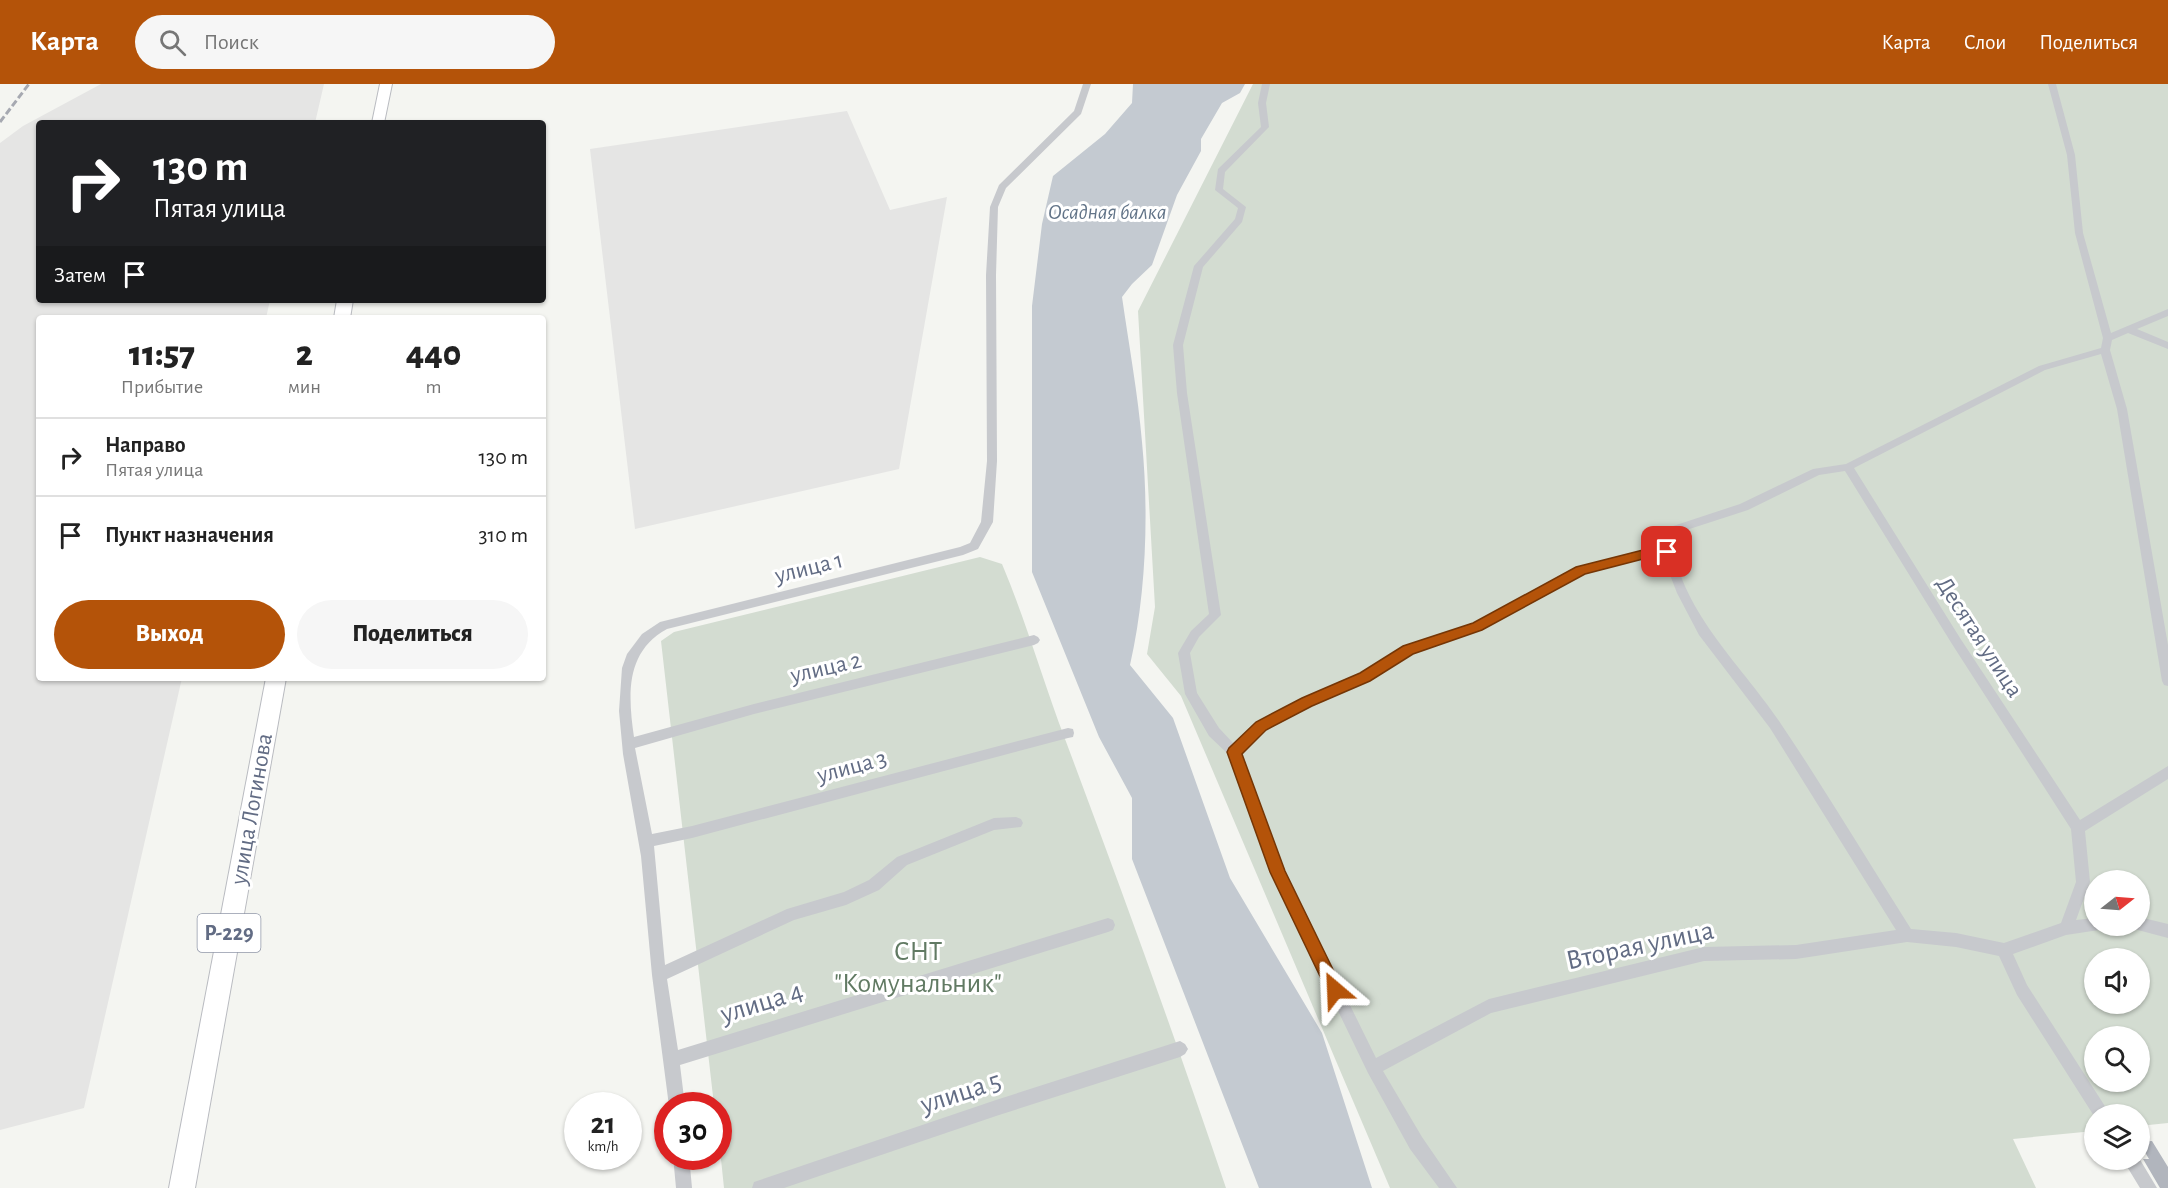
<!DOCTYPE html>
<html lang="ru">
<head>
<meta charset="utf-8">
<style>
	:root { --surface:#fff; --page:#f6f6f6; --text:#222; --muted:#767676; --line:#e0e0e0; --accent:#b45309 }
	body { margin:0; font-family:"Alegreya Sans",sans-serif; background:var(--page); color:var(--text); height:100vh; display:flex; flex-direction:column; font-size:22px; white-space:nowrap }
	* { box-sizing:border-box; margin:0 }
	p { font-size:20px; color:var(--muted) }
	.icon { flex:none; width:33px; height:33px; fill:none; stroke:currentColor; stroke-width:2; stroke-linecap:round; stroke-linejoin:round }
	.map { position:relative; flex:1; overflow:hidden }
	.side { position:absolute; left:36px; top:231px; width:510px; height:366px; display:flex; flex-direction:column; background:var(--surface); border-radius:6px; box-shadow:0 2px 4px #0004 }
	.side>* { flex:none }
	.banner { position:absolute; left:36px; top:36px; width:510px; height:183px; border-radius:6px; box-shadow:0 2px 4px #0004; background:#202124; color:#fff; overflow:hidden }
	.needle { width:39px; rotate:73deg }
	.controls { position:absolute; left:2084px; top:786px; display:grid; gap:12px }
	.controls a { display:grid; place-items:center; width:66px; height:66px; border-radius:50%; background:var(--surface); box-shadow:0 2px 4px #0004; font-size:30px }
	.speed { position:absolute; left:564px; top:1008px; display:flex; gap:12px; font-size:30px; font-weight:700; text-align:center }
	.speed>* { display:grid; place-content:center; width:78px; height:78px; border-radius:50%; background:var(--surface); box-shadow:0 2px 4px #0004; line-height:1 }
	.speed small { font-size:15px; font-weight:400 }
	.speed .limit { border:9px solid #d22; background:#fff; color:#111 }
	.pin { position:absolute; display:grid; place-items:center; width:51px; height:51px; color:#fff; margin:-26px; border-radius:12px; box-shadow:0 3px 9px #0006 }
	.me { position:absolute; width:66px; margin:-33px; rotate:334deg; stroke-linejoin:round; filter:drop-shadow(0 0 4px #0008) }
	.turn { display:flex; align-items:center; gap:21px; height:126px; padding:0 18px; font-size:27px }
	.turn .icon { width:78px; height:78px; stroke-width:2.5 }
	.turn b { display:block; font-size:42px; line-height:51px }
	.then { display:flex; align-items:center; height:57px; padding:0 18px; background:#0003; gap:12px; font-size:22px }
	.eta { display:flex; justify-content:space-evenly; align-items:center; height:102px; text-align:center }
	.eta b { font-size:36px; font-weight:800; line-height:42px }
	.button { display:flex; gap:12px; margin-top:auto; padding:12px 18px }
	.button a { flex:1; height:69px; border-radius:36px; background:var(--accent); color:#fff; font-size:24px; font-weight:800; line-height:69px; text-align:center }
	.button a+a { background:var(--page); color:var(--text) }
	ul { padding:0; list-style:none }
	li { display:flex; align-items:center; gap:18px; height:78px; padding:0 18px; border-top:2px solid var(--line) }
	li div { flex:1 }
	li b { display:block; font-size:22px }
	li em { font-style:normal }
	header { display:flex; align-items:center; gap:36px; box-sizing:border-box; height:84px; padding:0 30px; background:var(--accent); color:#fff }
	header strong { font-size:28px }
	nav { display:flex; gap:33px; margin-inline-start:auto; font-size:21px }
	.search { width:420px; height:54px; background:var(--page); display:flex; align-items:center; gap:15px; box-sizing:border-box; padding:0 21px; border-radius:33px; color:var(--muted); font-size:22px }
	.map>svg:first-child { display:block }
</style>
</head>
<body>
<header>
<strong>Карта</strong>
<div class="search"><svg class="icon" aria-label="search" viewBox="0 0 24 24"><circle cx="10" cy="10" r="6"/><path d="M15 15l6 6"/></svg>Поиск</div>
<nav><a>Карта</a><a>Слои</a><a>Поделиться</a></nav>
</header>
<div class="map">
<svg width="2168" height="1104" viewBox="0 0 2168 1104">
	<rect width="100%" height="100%" fill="#f4f5f1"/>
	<g fill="#e5e5e4">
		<path d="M101,0H324L315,39H39V216H270L266,234H39V594H182L84,1024L0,1046V59L23,42Z"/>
		<path d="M847,27L890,126L947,113L899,385L635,445L590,65Z"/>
	</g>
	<g fill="#d3dcd1" fill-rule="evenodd">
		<path d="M1253,0H2168V1039L2139,1042V1030H2094V1047L2013,1055L2036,1104H1390L1181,612L1147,570L1155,523L1138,227ZM2094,796H2139V842H2094ZM2094,874H2139V920H2094ZM2094,952H2139V998H2094Z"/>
		<path d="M980,473L1002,480C1026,537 1043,597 1065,655C1121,804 1175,953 1226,1104H724L719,1056L718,1022L714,1021L661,557L674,548Z"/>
	</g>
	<path fill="#c4cad1" d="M1133,0H1245L1240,9L1222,19L1201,55V67L1177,111L1152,181L1132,200L1122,213C1129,262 1138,310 1142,358C1149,430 1146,511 1130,581L1173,634L1230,794L1322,949L1372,1104H1259L1132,775V714L1099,653L1032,488V222L1042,140L1053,92L1105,50L1132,19Z"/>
	<path fill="#b1b5bd" d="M2152,1057L2168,1083V1104H2160L2143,1075H2149L2139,1058Z"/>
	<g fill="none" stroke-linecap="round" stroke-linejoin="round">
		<defs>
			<g id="primary">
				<path d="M380,0H392L384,39H372Z"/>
				<path d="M337,216H353L350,234H334Z"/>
				<path d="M266,594H286L195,1104H169Z"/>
			</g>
		</defs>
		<use href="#primary" stroke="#b9bbc0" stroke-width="2"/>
		<g fill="#c7c9cd" fill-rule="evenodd">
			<path d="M1083,0H1091L1081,30L1006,104L998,123L996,191L997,377L993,438L978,465L963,471L667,545C625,568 628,611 634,653L754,620L1034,551L1038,553L1040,556L1038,559L1034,561L754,630L635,664L652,750L692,742L1068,644L1073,645L1074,649L1073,653L1068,654L692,754L654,762L665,881L787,825L844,808L869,796L897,773L994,734L1016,733L1021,735L1023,739L1021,743L994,746L907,781L879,806L846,821L794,836L667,895L678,966L1108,834L1113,836L1115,841L1113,846L1108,848L680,981L685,1022H669L652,891L641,772L623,670L619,627L622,584L627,570L642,550L660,538L960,463L970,459L981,438L987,377L986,191L990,123L999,101L1074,27Z"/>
			<path d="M1262,0H1270L1266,19L1269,43L1225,88L1223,105L1246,123L1242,138L1203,183L1183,261L1187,309L1221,531L1199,553L1190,569L1197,609L1219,644L1234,660L1257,638L1303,614L1361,589L1404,563L1473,539L1577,483L1643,467L1661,465L1659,449L1661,446L1740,420L1813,385L1846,380L2039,282L2101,264L2103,254L2075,149L2067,71L2048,0H2056L2075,71L2083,149L2111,249L2168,225V232L2137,245L2168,258V265L2128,249L2112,256L2110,266L2127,325L2168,561V602L2164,601L2162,597L2117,325L2101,270L2045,286L1854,384L1960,554L2080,736L2168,682V695L2085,747L2090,798L2076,836L2094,834V842H2101L2099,846L2066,851L2013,870L2027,901L2110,1030L2094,1032L2017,911L1999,872L1956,863L1907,858L1796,875L1704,877L1491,929L1383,987L1422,1053L1457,1104H1439L1410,1065L1368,989L1271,788L1229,671L1209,652L1185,610L1178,569L1191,547L1209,530L1177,309L1173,261L1194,182L1235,135L1238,124L1215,106L1218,85L1261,43L1258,19ZM1845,387L1952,560L2071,745L2076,798L2061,839L2004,859L1956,849L1911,845C1867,776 1825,705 1779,637C1739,578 1679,526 1671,451L1748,426L1819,391ZM1663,473L1677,509L1699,551L1770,644L1896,846L1796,861L1704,863L1489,915L1376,974L1284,787L1241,670L1265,646L1311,622L1369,597L1412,569L1481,545L1584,490L1643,475Z"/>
			<path d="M2139,833L2168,840V854L2134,845L2133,842H2139Z"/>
			<path d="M1180,957L1185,960L1188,965L1185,970L1180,973L996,1032L784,1104H752L754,1098L760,1096L996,1016Z"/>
			<path d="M673,1072H689L692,1104H676Z"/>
			<path d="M2139,1074L2157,1104H2140L2123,1076H2139Z"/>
		</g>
		<use href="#primary" fill="#fff" fill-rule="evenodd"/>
		<path stroke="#a6a9b1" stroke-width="3" stroke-dasharray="7 3" stroke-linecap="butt" d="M0,38L29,0"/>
	</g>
	<path fill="#b45309" stroke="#753606" stroke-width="1.5" d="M1667,463L1672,464L1673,468L1672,471L1643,475L1585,490L1482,546L1413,570L1370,597L1312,622L1266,646L1242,670L1285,787L1343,906L1341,911L1335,914L1329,911L1270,788L1227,668L1229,664L1256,638L1302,614L1360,589L1403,562L1473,539L1576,483L1643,466Z"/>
	<g text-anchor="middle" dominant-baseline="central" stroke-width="6" stroke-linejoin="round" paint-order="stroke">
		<g font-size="22" font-style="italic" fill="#627488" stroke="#fff">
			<text x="1107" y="128">Осадная балка</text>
		</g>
		<rect fill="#fff" stroke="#9198a9" stroke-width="1.5" x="197.5" y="830" width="63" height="38" rx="4.5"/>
		<g font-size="22" font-weight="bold" fill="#626c84">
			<text x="229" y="849">Р-229</text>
		</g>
		<g font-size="24" fill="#626c84" stroke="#fff">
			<text transform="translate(809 484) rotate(-14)">улица 1</text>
			<text transform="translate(1979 553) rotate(57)">Десятая улица</text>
			<text transform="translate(826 584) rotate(-13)">улица 2</text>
			<text transform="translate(852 683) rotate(-15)">улица 3</text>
			<text transform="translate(252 725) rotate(-80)">улица Логинова</text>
		</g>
		<g font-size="28" fill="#626c84" stroke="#fff">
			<text transform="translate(1640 862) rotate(-12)">Вторая улица</text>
			<text transform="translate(762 919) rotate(-17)">улица 4</text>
			<text transform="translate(961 1009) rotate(-18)">улица 5</text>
		</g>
		<g font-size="28" fill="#617a63" stroke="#fff">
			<text x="918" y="868">СНТ<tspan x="918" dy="32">"Комунальник"</tspan></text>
		</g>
	</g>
</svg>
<div class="controls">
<a><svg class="needle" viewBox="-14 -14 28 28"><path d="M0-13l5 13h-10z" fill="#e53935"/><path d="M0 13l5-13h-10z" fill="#767676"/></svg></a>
<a><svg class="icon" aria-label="sound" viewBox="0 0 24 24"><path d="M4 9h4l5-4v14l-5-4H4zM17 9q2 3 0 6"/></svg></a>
<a><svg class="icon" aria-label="search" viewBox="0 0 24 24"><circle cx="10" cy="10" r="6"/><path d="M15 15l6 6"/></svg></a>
<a><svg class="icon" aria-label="layers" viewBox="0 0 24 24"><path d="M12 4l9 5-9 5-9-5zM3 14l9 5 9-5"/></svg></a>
</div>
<div class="speed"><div>21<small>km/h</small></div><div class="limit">30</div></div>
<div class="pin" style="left:1667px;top:468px;background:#d93025"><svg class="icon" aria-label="arrive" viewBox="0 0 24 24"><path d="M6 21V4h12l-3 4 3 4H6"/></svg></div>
<svg class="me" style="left:1335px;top:906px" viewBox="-20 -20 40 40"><path d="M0-17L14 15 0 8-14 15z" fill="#b45309" stroke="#fff" stroke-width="4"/></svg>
<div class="banner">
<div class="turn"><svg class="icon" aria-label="right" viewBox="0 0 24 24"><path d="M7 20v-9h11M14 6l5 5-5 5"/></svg><div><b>130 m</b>Пятая улица</div></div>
<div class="then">Затем<svg class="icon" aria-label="arrive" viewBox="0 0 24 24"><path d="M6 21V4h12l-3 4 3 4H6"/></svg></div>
</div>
<section class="side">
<div class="eta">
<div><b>11:57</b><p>Прибытие</p></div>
<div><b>2</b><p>мин</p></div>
<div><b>440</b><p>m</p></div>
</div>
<ul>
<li><svg class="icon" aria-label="right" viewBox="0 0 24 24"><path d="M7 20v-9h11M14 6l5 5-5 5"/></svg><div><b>Направо</b><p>Пятая улица</p></div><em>130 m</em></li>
<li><svg class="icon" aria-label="arrive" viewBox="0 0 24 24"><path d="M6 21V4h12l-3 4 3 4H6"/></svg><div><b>Пункт назначения</b></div><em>310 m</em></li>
</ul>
<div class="button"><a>Выход</a><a>Поделиться</a></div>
</section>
</div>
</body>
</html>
